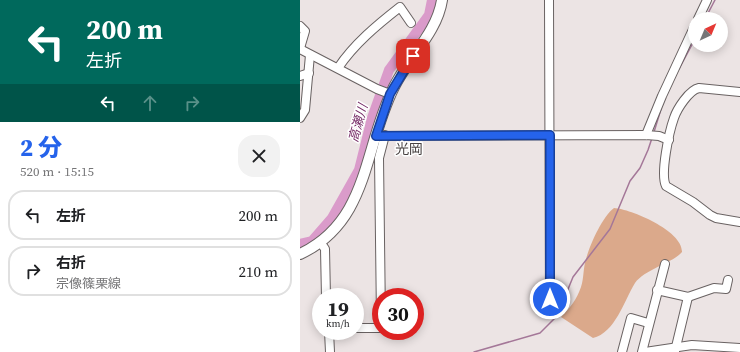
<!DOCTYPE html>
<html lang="ja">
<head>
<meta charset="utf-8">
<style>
	:root { --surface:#fff; --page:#f2f2f2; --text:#202124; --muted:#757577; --line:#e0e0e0; --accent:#2563eb }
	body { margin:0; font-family:"Source Serif 4","Noto Sans JP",serif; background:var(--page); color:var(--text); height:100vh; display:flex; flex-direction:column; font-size:15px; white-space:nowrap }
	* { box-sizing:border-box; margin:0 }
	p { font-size:13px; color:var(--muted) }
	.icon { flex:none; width:22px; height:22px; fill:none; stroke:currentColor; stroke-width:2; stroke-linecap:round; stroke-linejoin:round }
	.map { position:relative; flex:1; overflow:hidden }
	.details { display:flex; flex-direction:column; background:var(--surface); width:300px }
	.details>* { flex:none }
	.hud { background:#00695c; color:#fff; overflow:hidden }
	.needle { width:26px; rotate:44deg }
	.controls { position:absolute; left:388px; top:12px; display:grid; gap:8px }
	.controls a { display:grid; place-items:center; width:40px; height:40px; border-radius:50%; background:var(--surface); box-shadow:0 2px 10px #0003; font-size:20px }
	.speed { position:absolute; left:12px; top:288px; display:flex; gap:8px; font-size:20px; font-weight:700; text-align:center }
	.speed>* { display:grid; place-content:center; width:52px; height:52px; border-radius:50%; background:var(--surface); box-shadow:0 2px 10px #0003; line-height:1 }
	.speed small { font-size:10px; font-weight:400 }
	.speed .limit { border:6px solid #d22; background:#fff; color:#111 }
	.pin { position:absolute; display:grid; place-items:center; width:34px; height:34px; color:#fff; margin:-17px; border-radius:8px; box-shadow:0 2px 6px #0006 }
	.me { position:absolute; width:44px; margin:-22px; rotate:0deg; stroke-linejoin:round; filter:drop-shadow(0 0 3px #0008) }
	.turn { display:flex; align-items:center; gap:14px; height:84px; padding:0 20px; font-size:18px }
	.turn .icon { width:52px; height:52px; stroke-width:2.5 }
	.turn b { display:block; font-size:28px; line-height:34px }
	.lanes { display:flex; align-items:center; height:38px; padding:0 20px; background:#0003; justify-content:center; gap:20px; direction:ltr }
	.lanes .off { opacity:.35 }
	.round { display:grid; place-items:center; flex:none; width:42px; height:42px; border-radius:16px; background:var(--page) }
	.head { display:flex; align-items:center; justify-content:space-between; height:68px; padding:0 20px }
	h1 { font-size:24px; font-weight:800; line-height:30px; color:var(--accent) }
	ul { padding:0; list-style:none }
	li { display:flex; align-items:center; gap:12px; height:50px; margin:0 8px 6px; padding:0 12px; border:2px solid var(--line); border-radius:16px }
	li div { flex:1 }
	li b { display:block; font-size:15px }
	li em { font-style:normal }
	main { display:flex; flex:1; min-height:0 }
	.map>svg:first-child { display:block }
</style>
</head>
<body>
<main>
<section class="details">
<div class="hud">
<div class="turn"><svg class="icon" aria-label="left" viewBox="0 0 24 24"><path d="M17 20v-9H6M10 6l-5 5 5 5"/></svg><div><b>200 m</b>左折</div></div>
<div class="lanes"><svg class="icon" aria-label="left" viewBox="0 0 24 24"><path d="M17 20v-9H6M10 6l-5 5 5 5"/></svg><svg class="icon off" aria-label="ahead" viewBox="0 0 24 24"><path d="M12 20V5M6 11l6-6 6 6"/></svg><svg class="icon off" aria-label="right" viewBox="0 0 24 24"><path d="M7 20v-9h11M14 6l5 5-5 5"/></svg></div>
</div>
<div class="head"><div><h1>2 分</h1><p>520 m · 15:15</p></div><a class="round"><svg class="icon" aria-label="close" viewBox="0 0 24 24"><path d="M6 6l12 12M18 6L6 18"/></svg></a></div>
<ul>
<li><svg class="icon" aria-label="left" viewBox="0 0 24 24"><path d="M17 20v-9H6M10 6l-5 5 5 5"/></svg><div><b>左折</b></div><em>200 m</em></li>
<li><svg class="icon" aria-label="right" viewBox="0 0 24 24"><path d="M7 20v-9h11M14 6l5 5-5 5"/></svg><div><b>右折</b><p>宗像篠栗線</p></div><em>210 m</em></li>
</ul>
</section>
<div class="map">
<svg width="440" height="352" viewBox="0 0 440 352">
	<rect width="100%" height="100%" fill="#ece4e4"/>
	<path fill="#dba98b" d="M314,208C331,209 383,231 382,252C373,263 345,269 335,283C324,301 315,333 293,338L261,317C270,308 277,299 281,287C284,278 283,268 286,259C290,245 302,217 314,208Z"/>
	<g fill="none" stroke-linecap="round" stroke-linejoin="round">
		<g stroke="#a47798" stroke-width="1.5">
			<path d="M405,19L415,0"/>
			<path d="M379,69L395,39"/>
			<path d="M354,132L361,109"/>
			<path d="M174,352L240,333L257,316L273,277L310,229L330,181L340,168L348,150L352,138"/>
		</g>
		<path stroke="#da9bca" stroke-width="10" d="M0,244L12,241L32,218L59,170L72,118L89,70L129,15L132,0"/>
		<defs>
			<g id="minor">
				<path d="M249,0L250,313"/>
				<path d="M398,19L407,0"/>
				<path d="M0,26L5,31L0,48"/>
				<path d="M0,49L77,89L90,94"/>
				<path d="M38,68C54,44 77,25 100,7L111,23"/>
				<path d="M0,76L9,73"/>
				<path d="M440,92L399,88C389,90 377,109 374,118C369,132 360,174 366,186L393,202L410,215L416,218L440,222"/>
				<path d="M0,118L5,110L10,55"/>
				<path d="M346,135L362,96L395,25"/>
				<path d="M76,136L346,135L359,136L369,140"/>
				<path d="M21,243L25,249L26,297"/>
				<path d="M357,290L388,297L414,288L426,289L428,280"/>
				<path d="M81,320L79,158L85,135"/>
				<path d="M55,328H81"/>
				<path d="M29,331L30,352"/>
				<path d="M375,351L388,297"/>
				<path d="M322,352L331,318L348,323"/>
				<path d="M342,352L365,264"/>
				<path d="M345,352L392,345L440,348"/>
			</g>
			<path id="major" d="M0,254C70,221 63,148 94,87C108,58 137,33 142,0"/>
		</defs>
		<use href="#minor" stroke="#696262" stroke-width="10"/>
		<use href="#major" stroke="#696262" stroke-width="12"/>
		<use href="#minor" stroke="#fff" stroke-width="8"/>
		<use href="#major" stroke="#fff" stroke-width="10"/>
	</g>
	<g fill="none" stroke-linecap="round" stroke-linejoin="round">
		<defs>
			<path id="route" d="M113,56L90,94L76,136L250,135V299"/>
		</defs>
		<use href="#route" stroke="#184099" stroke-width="10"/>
		<use href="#route" stroke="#2563eb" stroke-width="7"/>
	</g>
	<g text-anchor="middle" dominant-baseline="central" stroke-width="3" stroke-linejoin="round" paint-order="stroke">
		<g font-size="13" font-style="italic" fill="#772d68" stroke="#fff">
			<text transform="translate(58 123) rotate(-74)">高瀬川</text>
		</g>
		<g font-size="14" fill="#474141" stroke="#fff">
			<text x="109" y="149">光岡</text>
		</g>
	</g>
</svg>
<div class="controls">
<a><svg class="needle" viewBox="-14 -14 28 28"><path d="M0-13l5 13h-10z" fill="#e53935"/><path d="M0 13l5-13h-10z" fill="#757577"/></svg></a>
</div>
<div class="speed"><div>19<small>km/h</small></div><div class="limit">30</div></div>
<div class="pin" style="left:113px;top:56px;background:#d93025"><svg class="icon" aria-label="arrive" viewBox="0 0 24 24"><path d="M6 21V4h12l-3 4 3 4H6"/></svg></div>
<svg class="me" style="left:250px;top:299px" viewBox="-20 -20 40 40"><circle r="17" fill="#2563eb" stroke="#fff" stroke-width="3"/><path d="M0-11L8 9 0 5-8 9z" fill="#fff"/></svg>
</div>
</main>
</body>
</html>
